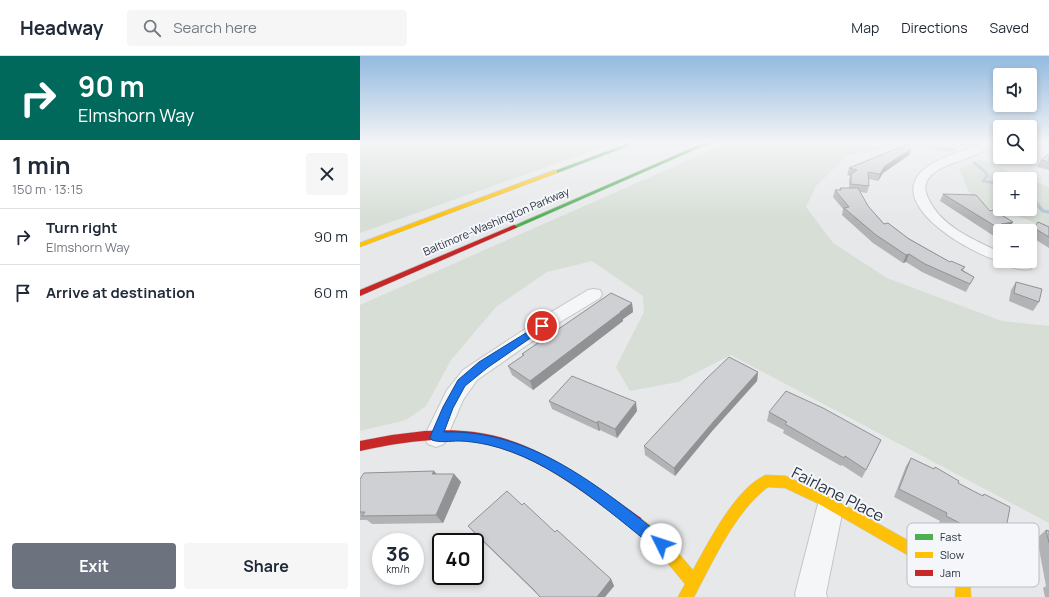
<!DOCTYPE html>
<html lang="en">
<head>
<meta charset="utf-8">
<style>
	:root { --surface:#fff; --page:#f6f6f7; --text:#1f2937; --muted:#747a83; --line:#e0e1e3; --accent:#6c737f }
	body { margin:0; font-family:Manrope,sans-serif; background:var(--page); color:var(--text); height:100vh; display:flex; flex-direction:column; font-size:15px; white-space:nowrap }
	* { box-sizing:border-box; margin:0 }
	p { font-size:13px; color:var(--muted) }
	.icon { flex:none; width:22px; height:22px; fill:none; stroke:currentColor; stroke-width:2; stroke-linecap:round; stroke-linejoin:round }
	.map { position:relative; flex:1; overflow:hidden }
	.panel { display:flex; flex-direction:column; background:var(--surface); width:360px }
	.panel>* { flex:none }
	.guide { background:#00695c; color:#fff; overflow:hidden }
	.fabs { position:absolute; left:633px; top:12px; display:grid; gap:8px }
	.fabs a { display:grid; place-items:center; width:44px; height:44px; border-radius:4px; background:var(--surface); box-shadow:0 2px 6px #0003; font-size:20px }
	.speed { position:absolute; left:12px; top:477px; display:flex; gap:8px; font-size:20px; font-weight:700; text-align:center }
	.speed>* { display:grid; place-content:center; width:52px; height:52px; border-radius:50%; background:var(--surface); box-shadow:0 2px 6px #0003; line-height:1 }
	.speed small { font-size:10px; font-weight:400 }
	.speed .limit { border:2px solid #111; border-radius:6px; background:#fff; color:#111 }
	.pin { position:absolute; display:grid; place-items:center; width:34px; height:34px; color:#fff; margin:-17px; border:2px solid #fff; border-radius:50%; box-shadow:0 1px 4px #0007 }
	.me { position:absolute; width:44px; margin:-22px; rotate:311deg; stroke-linejoin:round; filter:drop-shadow(0 0 3px #0008) }
	.turn { display:flex; align-items:center; gap:14px; height:84px; padding:0 12px; font-size:18px }
	.turn .icon { width:52px; height:52px; stroke-width:2.5 }
	.turn b { display:block; font-size:28px; line-height:34px }
	.round { display:grid; place-items:center; flex:none; width:42px; height:42px; border-radius:4px; background:var(--page) }
	.headline { display:flex; align-items:center; justify-content:space-between; height:68px; padding:0 12px }
	h1 { font-size:24px; font-weight:700; line-height:30px }
	.button { display:flex; gap:8px; margin-top:auto; padding:8px 12px }
	.button a { flex:1; height:46px; border-radius:4px; background:var(--accent); color:#fff; font-size:16px; font-weight:700; line-height:46px; text-align:center }
	.button a+a { background:var(--page); color:var(--text) }
	ul { padding:0; list-style:none }
	li { display:flex; align-items:center; gap:12px; height:56px; padding:0 12px; border-top:1px solid var(--line) }
	li div { flex:1 }
	li b { display:block; font-size:15px }
	li em { font-style:normal }
	header { display:flex; align-items:center; gap:24px; box-sizing:border-box; height:56px; padding:0 20px; background:var(--surface); border-bottom:1px solid var(--line) }
	header strong { font-size:19px }
	nav { display:flex; gap:22px; margin-inline-start:auto; font-size:14px }
	.search { width:280px; height:36px; background:var(--page); display:flex; align-items:center; gap:10px; box-sizing:border-box; padding:0 14px; border-radius:4px; color:var(--muted); font-size:15px }
	main { display:flex; flex:1; min-height:0 }
	.map>svg:first-child { display:block }
</style>
</head>
<body>
<header>
<strong>Headway</strong>
<div class="search"><svg class="icon" aria-label="search" viewBox="0 0 24 24"><circle cx="10" cy="10" r="6"/><path d="M15 15l6 6"/></svg>Search here</div>
<nav><a>Map</a><a>Directions</a><a>Saved</a></nav>
</header>
<main>
<section class="panel">
<div class="guide">
<div class="turn"><svg class="icon" aria-label="right" viewBox="0 0 24 24"><path d="M7 20v-9h11M14 6l5 5-5 5"/></svg><div><b>90 m</b>Elmshorn Way</div></div>
</div>
<div class="headline"><div><h1>1 min</h1><p>150 m · 13:15</p></div><a class="round"><svg class="icon" aria-label="close" viewBox="0 0 24 24"><path d="M6 6l12 12M18 6L6 18"/></svg></a></div>
<ul>
<li><svg class="icon" aria-label="right" viewBox="0 0 24 24"><path d="M7 20v-9h11M14 6l5 5-5 5"/></svg><div><b>Turn right</b><p>Elmshorn Way</p></div><em>90 m</em></li>
<li><svg class="icon" aria-label="arrive" viewBox="0 0 24 24"><path d="M6 21V4h12l-3 4 3 4H6"/></svg><div><b>Arrive at destination</b></div><em>60 m</em></li>
</ul>
<div class="button"><a>Exit</a><a>Share</a></div>
</section>
<div class="map">
<svg width="689" height="541" viewBox="0 0 689 541">
	<rect width="100%" height="100%" fill="#e6e8ea"/>
	<g fill="#d6ded6">
		<path d="M0,87H254L0,177Z"/>
		<path d="M367,87H559L488,99L456,130L446,151L473,187L527,222L642,265L689,270V467L371,299L318,326L270,335L256,311L284,256L283,240L232,205L187,216L136,251L91,304L66,350L46,364L0,375V249Z"/>
		<path d="M621,104L668,123H640V153H670V124L689,131V174L666,163L629,152L609,136L599,113Z"/>
	</g>
	<g fill="none" stroke-linecap="round" stroke-linejoin="round">
		<g stroke="#b4c4d5" stroke-width="2.5">
			<path d="M561,87L565,91L594,94"/>
			<path d="M614,106L626,117L627,120L623,125L640,128"/>
			<path d="M670,140L671,141"/>
		</g>
		<path stroke="#b4c4d5" stroke-width="3.5" d="M670,140L683,155L689,156"/>
		<defs>
			<g id="street">
				<path d="M621,87H633C622,100 593,105 578,114C567,121 562,129 568,142C580,170 614,184 640,196V205H642H640C614,199 529,152 560,117C575,101 602,97 621,87Z"/>
				<path d="M644,205C652,205 667,202 673,210L670,213C662,215 648,212 644,205Z"/>
				<path d="M234,233L240,234L242,238L240,242L200,266L117,324L103,344L84,388L76,391L68,388L64,381L87,334L103,314L188,258L228,234Z"/>
				<path d="M471,435L480,439L484,448L466,537L467,541H436L435,538L458,448L462,439Z"/>
			</g>
			<g id="fast">
				<path d="M269,87H276L197,117L192,116Z"/>
				<path d="M344,87H350L156,172H152L151,171Z"/>
			</g>
			<g id="slow">
				<path d="M195,114L197,115V117L0,191V187Z"/>
				<path d="M406,419L426,420L469,440L608,518L610,523L611,541H595L596,527L459,448L425,432L408,431C374,457 354,504 334,541H318L325,528L296,493L271,472L269,467L271,462L276,460L281,462L306,483L333,514C348,487 376,431 406,419Z"/>
			</g>
			<g id="jam">
				<path d="M154,169L157,171L156,172L0,240V234Z"/>
				<path d="M65,375C81,374 97,374 114,376C177,384 230,426 281,462L283,467L281,472L276,474L271,472C224,436 175,396 115,386C77,380 37,387 0,395V385L32,379Z"/>
			</g>
		</defs>
		<use href="#street" stroke="#c4c6c8" stroke-width="2"/>
		<use href="#fast" stroke="#c4c6c8" stroke-width="1"/>
		<use href="#slow" stroke="#c4c6c8" stroke-width="1"/>
		<use href="#jam" stroke="#c4c6c8" stroke-width="1"/>
		<use href="#street" fill="#f5f6f7" fill-rule="evenodd"/>
		<use href="#fast" fill="#4caf50" fill-rule="evenodd"/>
		<use href="#slow" fill="#ffc107" fill-rule="evenodd"/>
		<use href="#jam" fill="#c62828" fill-rule="evenodd"/>
	</g>
	<g fill="#b1b3b5">
		<path d="M551,93L549,99L523,117L518,125L509,123V130L507,137L500,136L508,150L524,168L590,206L605,211L603,214L614,221L606,236L562,216L546,206L543,207L513,187L482,159L483,153L473,141L475,134H480V132H489V125L490,120L487,119L489,112Z"/>
		<path d="M689,98V114L677,111L681,104Z"/>
		<path d="M583,138L630,155L649,173L646,174V175H640V184L580,145Z"/>
		<path d="M678,166L689,171V192L670,180Z"/>
		<path d="M656,226L679,246L673,255L649,245L651,234Z"/>
		<path d="M272,247L273,256L263,263V265L173,334L152,319L148,310L163,300L162,298Z"/>
		<path d="M398,316L397,325L353,374L315,420L285,399L284,390Z"/>
		<path d="M189,345L277,355L257,382L240,374L239,375L192,353Z"/>
		<path d="M409,356L521,384L502,422L482,409L481,410L423,377L424,374L407,365Z"/>
		<path d="M551,402L574,413L575,411L598,427L622,440L624,438L643,489L635,496L579,467L580,465L534,441L546,410Z"/>
		<path d="M74,415L77,418H94L101,426L83,467L12,468L7,464H0V423Z"/>
		<path d="M162,449L251,523L254,530L245,541H180L114,477L108,470Z"/>
		<path d="M686,474L689,475V541H685L683,532L686,530L677,482Z"/>
	</g>
	<g fill="#909294">
		<path d="M551,93L549,99L523,117L518,125L520,118L525,110Z"/>
		<path d="M653,166L649,173L646,174V175L641,168Z"/>
		<path d="M549,198L546,206L543,207L546,199Z"/>
		<path d="M272,247L273,256L263,263V265L173,334L170,325Z"/>
		<path d="M398,316L397,325L353,374L315,420L314,412L354,365Z"/>
		<path d="M276,346L277,355L257,382L255,373Z"/>
		<path d="M238,365L240,374L239,375L237,367Z"/>
		<path d="M74,415L80,423L72,418Z"/>
		<path d="M94,418L101,426L83,467L76,459Z"/>
		<path d="M251,523L254,530L245,541H237Z"/>
	</g>
	<g fill="#ced0d3" stroke="#909294">
		<path d="M548,88L551,93L525,110L520,118L508,116L509,130L491,128V118L497,114L489,112Z"/>
		<path d="M689,98V106L681,104Z"/>
		<path d="M480,132H498L508,150L524,168L528,167L549,183L590,206L591,205L605,211L601,214L614,221L610,228L565,208L549,198L546,199L516,179L484,152L489,151L475,134H481Z"/>
		<path d="M583,138L616,139L630,155L633,154L653,166L641,168L646,174L645,175H643Z"/>
		<path d="M678,166L689,171V181L674,172Z"/>
		<path d="M656,226L682,233L679,246L654,237Z"/>
		<path d="M251,237L272,247L260,256H261L170,325L148,310L164,299L162,298Z"/>
		<path d="M369,301L398,316L354,365L314,412L284,390L346,323Z"/>
		<path d="M212,320L276,346L255,373L238,365L237,367L189,345Z"/>
		<path d="M426,335L463,352L521,384L506,414L485,400L484,402L425,368L427,366L409,356Z"/>
		<path d="M551,402L574,413L575,411L599,425L598,427L623,440L624,438L650,451L643,489L586,460L587,457L539,433Z"/>
		<path d="M74,415L72,418H94L76,459L2,460L5,456H0V423L4,417Z"/>
		<path d="M147,435L162,449L164,447L195,476L197,474L251,523L237,541H180L173,533L108,470Z"/>
		<path d="M686,474L689,475V487Z"/>
	</g>
	<linearGradient id="sky" x2="0" y2="1"><stop stop-color="#93bae0"/><stop offset="0.53" stop-color="#f4f5f6"/><stop offset="1" stop-color="#f4f5f6" stop-opacity="0"/></linearGradient>
	<rect width="689" height="163" fill="url(#sky)"/>
	<path fill="#1a73e8" stroke="#114b97" d="M182,267L185,268L187,270L185,272L127,312L105,330L93,352L84,376C171,373 241,432 306,483L308,488L306,493L301,495L296,493C246,453 192,404 129,389C120,387 108,385 99,385C90,385 80,387 72,384L70,381L83,351L98,324L119,306Z"/>
	<g text-anchor="middle" dominant-baseline="central" stroke-width="4" stroke-linejoin="round" paint-order="stroke">
		<g font-size="11" fill="#2b3445" stroke="#f4f6f9">
			<text transform="translate(136 165) rotate(-23)">Baltimore-Washington Parkway</text>
		</g>
		<g font-size="16" fill="#2b3445" stroke="#f4f6f9">
			<text transform="translate(478 438) rotate(27)">Fairlane Place</text>
		</g>
	</g>
	<rect x="547" y="467" width="132" height="64" rx="6" fill="#f4f6f9" stroke="#b8bcc3" stroke-width="1"/>
	<rect x="555" y="478" width="18" height="6" fill="#4caf50"/>
	<rect x="555" y="496" width="18" height="6" fill="#ffc107"/>
	<rect x="555" y="514" width="18" height="6" fill="#c62828"/>
	<g font-size="11" fill="#2b3445">
		<text x="580" y="485">Fast</text>
		<text x="580" y="503">Slow</text>
		<text x="580" y="521">Jam</text>
	</g>
</svg>
<div class="fabs">
<a><svg class="icon" aria-label="sound" viewBox="0 0 24 24"><path d="M4 9h4l5-4v14l-5-4H4zM17 9q2 3 0 6"/></svg></a>
<a><svg class="icon" aria-label="search" viewBox="0 0 24 24"><circle cx="10" cy="10" r="6"/><path d="M15 15l6 6"/></svg></a>
<a>+</a>
<a>−</a>
</div>
<div class="speed"><div>36<small>km/h</small></div><div class="limit">40</div></div>
<div class="pin" style="left:182px;top:270px;background:#d93025"><svg class="icon" aria-label="arrive" viewBox="0 0 24 24"><path d="M6 21V4h12l-3 4 3 4H6"/></svg></div>
<svg class="me" style="left:301px;top:488px" viewBox="-20 -20 40 40"><circle r="19" fill="#fff"/><path d="M0-13L10 11 0 6-10 11z" fill="#1a73e8"/></svg>
</div>
</main>
</body>
</html>
